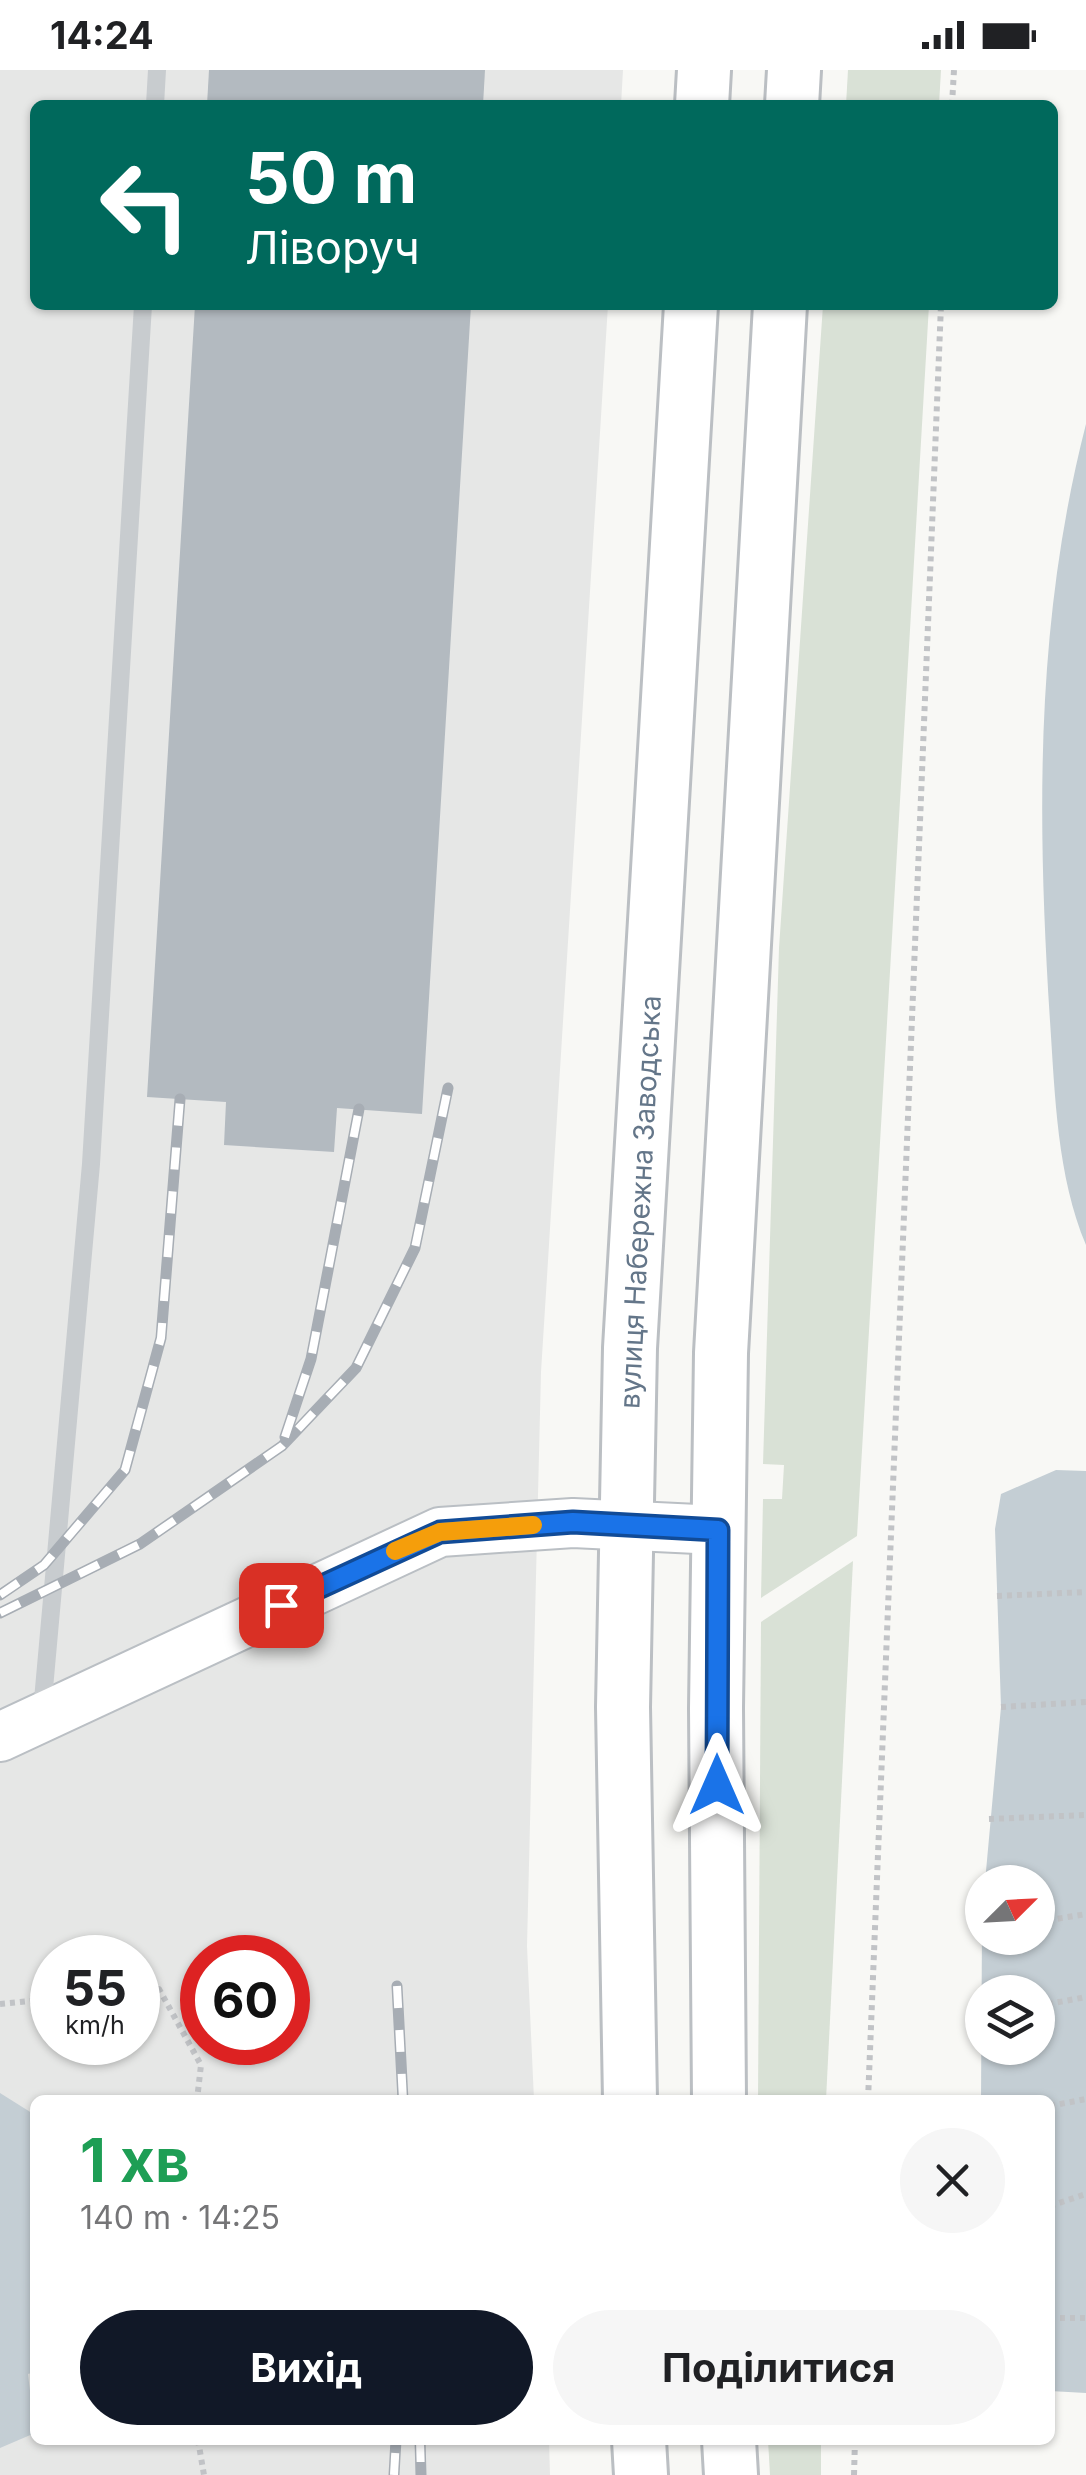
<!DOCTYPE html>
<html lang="uk">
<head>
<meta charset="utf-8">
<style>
	:root { --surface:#fff; --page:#f6f6f6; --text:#202124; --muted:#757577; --accent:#111827 }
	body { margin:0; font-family:Inter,sans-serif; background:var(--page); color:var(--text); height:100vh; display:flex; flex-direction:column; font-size:38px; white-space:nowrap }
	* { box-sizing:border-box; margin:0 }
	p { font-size:32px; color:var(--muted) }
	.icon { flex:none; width:55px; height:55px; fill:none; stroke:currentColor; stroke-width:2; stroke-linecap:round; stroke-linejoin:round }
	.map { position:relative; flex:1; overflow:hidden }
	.drawer { position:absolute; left:30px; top:2025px; width:1025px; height:350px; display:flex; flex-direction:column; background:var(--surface); border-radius:15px; box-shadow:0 2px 8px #0004 }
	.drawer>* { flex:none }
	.hud { position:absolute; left:30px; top:30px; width:1028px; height:210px; border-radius:15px; box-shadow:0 2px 8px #0004; background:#00695c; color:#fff; overflow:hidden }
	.needle { width:65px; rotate:66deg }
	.controls { position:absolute; left:965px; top:1795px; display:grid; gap:20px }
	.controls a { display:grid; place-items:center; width:90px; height:90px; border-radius:50%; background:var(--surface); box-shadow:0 2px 8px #0004; font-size:50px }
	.speed { position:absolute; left:30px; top:1865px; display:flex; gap:20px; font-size:50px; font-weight:700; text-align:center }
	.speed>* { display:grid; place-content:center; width:130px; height:130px; border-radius:50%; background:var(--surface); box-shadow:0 2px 8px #0004; line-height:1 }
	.speed small { font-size:25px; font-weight:400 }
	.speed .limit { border:15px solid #d22; background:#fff; color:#111 }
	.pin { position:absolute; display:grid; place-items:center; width:85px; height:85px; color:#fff; margin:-42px; border-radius:20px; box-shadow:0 5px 15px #0006 }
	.me { position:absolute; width:110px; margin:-55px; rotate:0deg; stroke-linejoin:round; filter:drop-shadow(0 0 8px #0008) }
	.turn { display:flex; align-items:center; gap:35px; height:210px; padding:0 50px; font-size:45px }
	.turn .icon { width:130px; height:130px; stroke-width:2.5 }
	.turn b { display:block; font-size:70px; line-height:85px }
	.round { display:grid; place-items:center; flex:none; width:105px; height:105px; border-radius:52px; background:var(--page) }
	.head { display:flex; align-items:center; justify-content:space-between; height:170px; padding:0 50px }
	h1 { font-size:60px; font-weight:700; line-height:75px; color:#1e9e55 }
	.primary-button { display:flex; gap:20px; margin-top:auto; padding:20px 50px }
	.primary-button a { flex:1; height:115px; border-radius:60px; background:var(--accent); color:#fff; font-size:40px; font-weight:700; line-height:115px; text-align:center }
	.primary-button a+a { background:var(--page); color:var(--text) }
	.status { display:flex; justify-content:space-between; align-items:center; height:70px; padding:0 50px; background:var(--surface); direction:ltr }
	.status svg { height:28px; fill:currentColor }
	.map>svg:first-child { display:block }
</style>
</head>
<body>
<div class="status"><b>14:24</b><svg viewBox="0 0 49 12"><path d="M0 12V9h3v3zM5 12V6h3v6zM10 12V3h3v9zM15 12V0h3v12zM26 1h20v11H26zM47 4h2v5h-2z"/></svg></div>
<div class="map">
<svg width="1086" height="2405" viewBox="0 0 1086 2405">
	<rect width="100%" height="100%" fill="#f8f8f5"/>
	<path fill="#e6e7e6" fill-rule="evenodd" d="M0,0H623L621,35H35V235H608L541,1302L527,1876L534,2030H35V2370H549L550,2405H0ZM52,1888H138V1972H52ZM202,1888H288V1972H202Z"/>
	<g fill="#d9e1d6">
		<path d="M848,0H941L939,35H846Z"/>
		<path d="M823,235H929L857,1466L761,1528L763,1429H782L784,1395L763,1394L779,878Z"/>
		<path d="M853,1491L826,2030H758L761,1552Z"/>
		<path d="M768,2370H821V2405H770Z"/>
	</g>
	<g fill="#c4ced4" fill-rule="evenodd">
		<path d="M1086,354V1175C1057,1106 1055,1025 1050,951C1037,747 1035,553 1086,354Z"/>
		<path d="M1056,1400L1086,1401V2323L1050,2321V2030H981L982,1856V1868H1038V1812H985L1001,1637L995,1459L1001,1424ZM982,1922H1038V1978H982Z"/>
		<path d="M0,2023L35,2045V2302L28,2304L35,2363L0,2378Z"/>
	</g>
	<g fill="#b3bac0">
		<path d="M209,0H485L483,35H207Z"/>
		<path d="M195,235H471L422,1044L337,1038L334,1082L224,1075L226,1032L147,1027Z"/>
	</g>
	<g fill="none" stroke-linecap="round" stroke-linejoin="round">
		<defs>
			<path id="secondary" d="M0,1667L440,1462L573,1453L718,1460"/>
			<g id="primary">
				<path d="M702,35L704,0"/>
				<path d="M792,35L794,0"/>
				<path d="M630,2030L623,1637L630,1278L691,235"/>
				<path d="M719,2030L716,1638L721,1283L780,235"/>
				<path d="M639,2370L641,2405"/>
				<path d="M729,2370L731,2405"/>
			</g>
		</defs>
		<use href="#secondary" stroke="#babfc4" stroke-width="52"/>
		<use href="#primary" stroke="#bbbfc3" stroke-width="58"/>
		<g stroke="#c1c3c6" stroke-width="6" stroke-dasharray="5 5" stroke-linecap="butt">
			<path d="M952,35L954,0"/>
			<path d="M997,1526L1086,1522"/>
			<path d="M1001,1637L1086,1632"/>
			<path d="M989,1749L1086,1745"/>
			<path d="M1038,1852L1086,1844"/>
			<path d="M138,1921L159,1919L201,1995L197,2030"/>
			<path d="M0,1934L52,1929"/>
			<path d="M1038,1936L1086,1927"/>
			<path d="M981,1947H982"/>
			<path d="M868,2030L941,235"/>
			<path d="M1050,2036L1086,2029"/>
			<path d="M1050,2136L1086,2124"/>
			<path d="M1050,2248H1086"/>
			<path d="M198,2370L204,2405"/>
			<path d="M854,2405L855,2370"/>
		</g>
		<g stroke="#c8cccf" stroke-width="18">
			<path d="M155,35L157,0"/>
			<path d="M42,1641L91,1094L143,235"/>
		</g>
		<use href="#secondary" stroke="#fff" stroke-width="48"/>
		<use href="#primary" stroke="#fff" stroke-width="52"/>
		<defs>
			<g id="rail">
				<path d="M285,1367L311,1289L359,1039"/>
				<path d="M0,1525L44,1495L125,1400L161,1268L180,1029"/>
				<path d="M0,1543L140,1474L282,1376L356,1298L415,1178L448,1018"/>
				<path d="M397,1916L403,2030"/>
				<path d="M420,2370L421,2405"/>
				<path d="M394,2405L396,2370"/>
			</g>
		</defs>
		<use href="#rail" stroke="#a7adb4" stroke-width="11"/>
		<use href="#rail" stroke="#fff" stroke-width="8" stroke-dasharray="22" stroke-linecap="butt"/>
	</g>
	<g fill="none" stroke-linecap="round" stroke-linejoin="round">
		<defs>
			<path id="route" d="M281,1535L440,1462L573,1452L718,1460L717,1715"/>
		</defs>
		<use href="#route" stroke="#114b97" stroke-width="25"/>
		<use href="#route" stroke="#1a73e8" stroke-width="18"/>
		<path stroke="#f59e0b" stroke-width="18" d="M395,1481L440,1462L533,1455"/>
	</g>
	<g text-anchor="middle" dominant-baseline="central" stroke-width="10" stroke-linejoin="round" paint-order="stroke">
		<g font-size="28" fill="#647689" stroke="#fff">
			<text transform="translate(640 1132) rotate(-87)">вулиця Набережна Заводська</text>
		</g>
	</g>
</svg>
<div class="controls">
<a><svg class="needle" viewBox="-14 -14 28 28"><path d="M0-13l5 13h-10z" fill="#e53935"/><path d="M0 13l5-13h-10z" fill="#757577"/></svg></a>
<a><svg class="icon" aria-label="layers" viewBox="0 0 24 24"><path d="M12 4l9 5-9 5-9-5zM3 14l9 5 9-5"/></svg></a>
</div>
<div class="speed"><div>55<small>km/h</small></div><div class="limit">60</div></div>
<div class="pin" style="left:281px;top:1535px;background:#d93025"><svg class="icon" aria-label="arrive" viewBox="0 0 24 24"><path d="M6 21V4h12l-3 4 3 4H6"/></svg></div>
<svg class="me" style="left:717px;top:1715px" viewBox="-20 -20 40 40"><path d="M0-17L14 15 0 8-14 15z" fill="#1a73e8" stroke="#fff" stroke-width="4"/></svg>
<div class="hud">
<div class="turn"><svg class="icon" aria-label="left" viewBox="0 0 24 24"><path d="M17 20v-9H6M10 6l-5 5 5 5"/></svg><div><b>50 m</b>Ліворуч</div></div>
</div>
<section class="drawer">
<div class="head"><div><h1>1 хв</h1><p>140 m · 14:25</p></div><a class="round"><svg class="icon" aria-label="close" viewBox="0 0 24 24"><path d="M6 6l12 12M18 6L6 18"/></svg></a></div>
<div class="primary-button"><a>Вихід</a><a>Поділитися</a></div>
</section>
</div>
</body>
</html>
